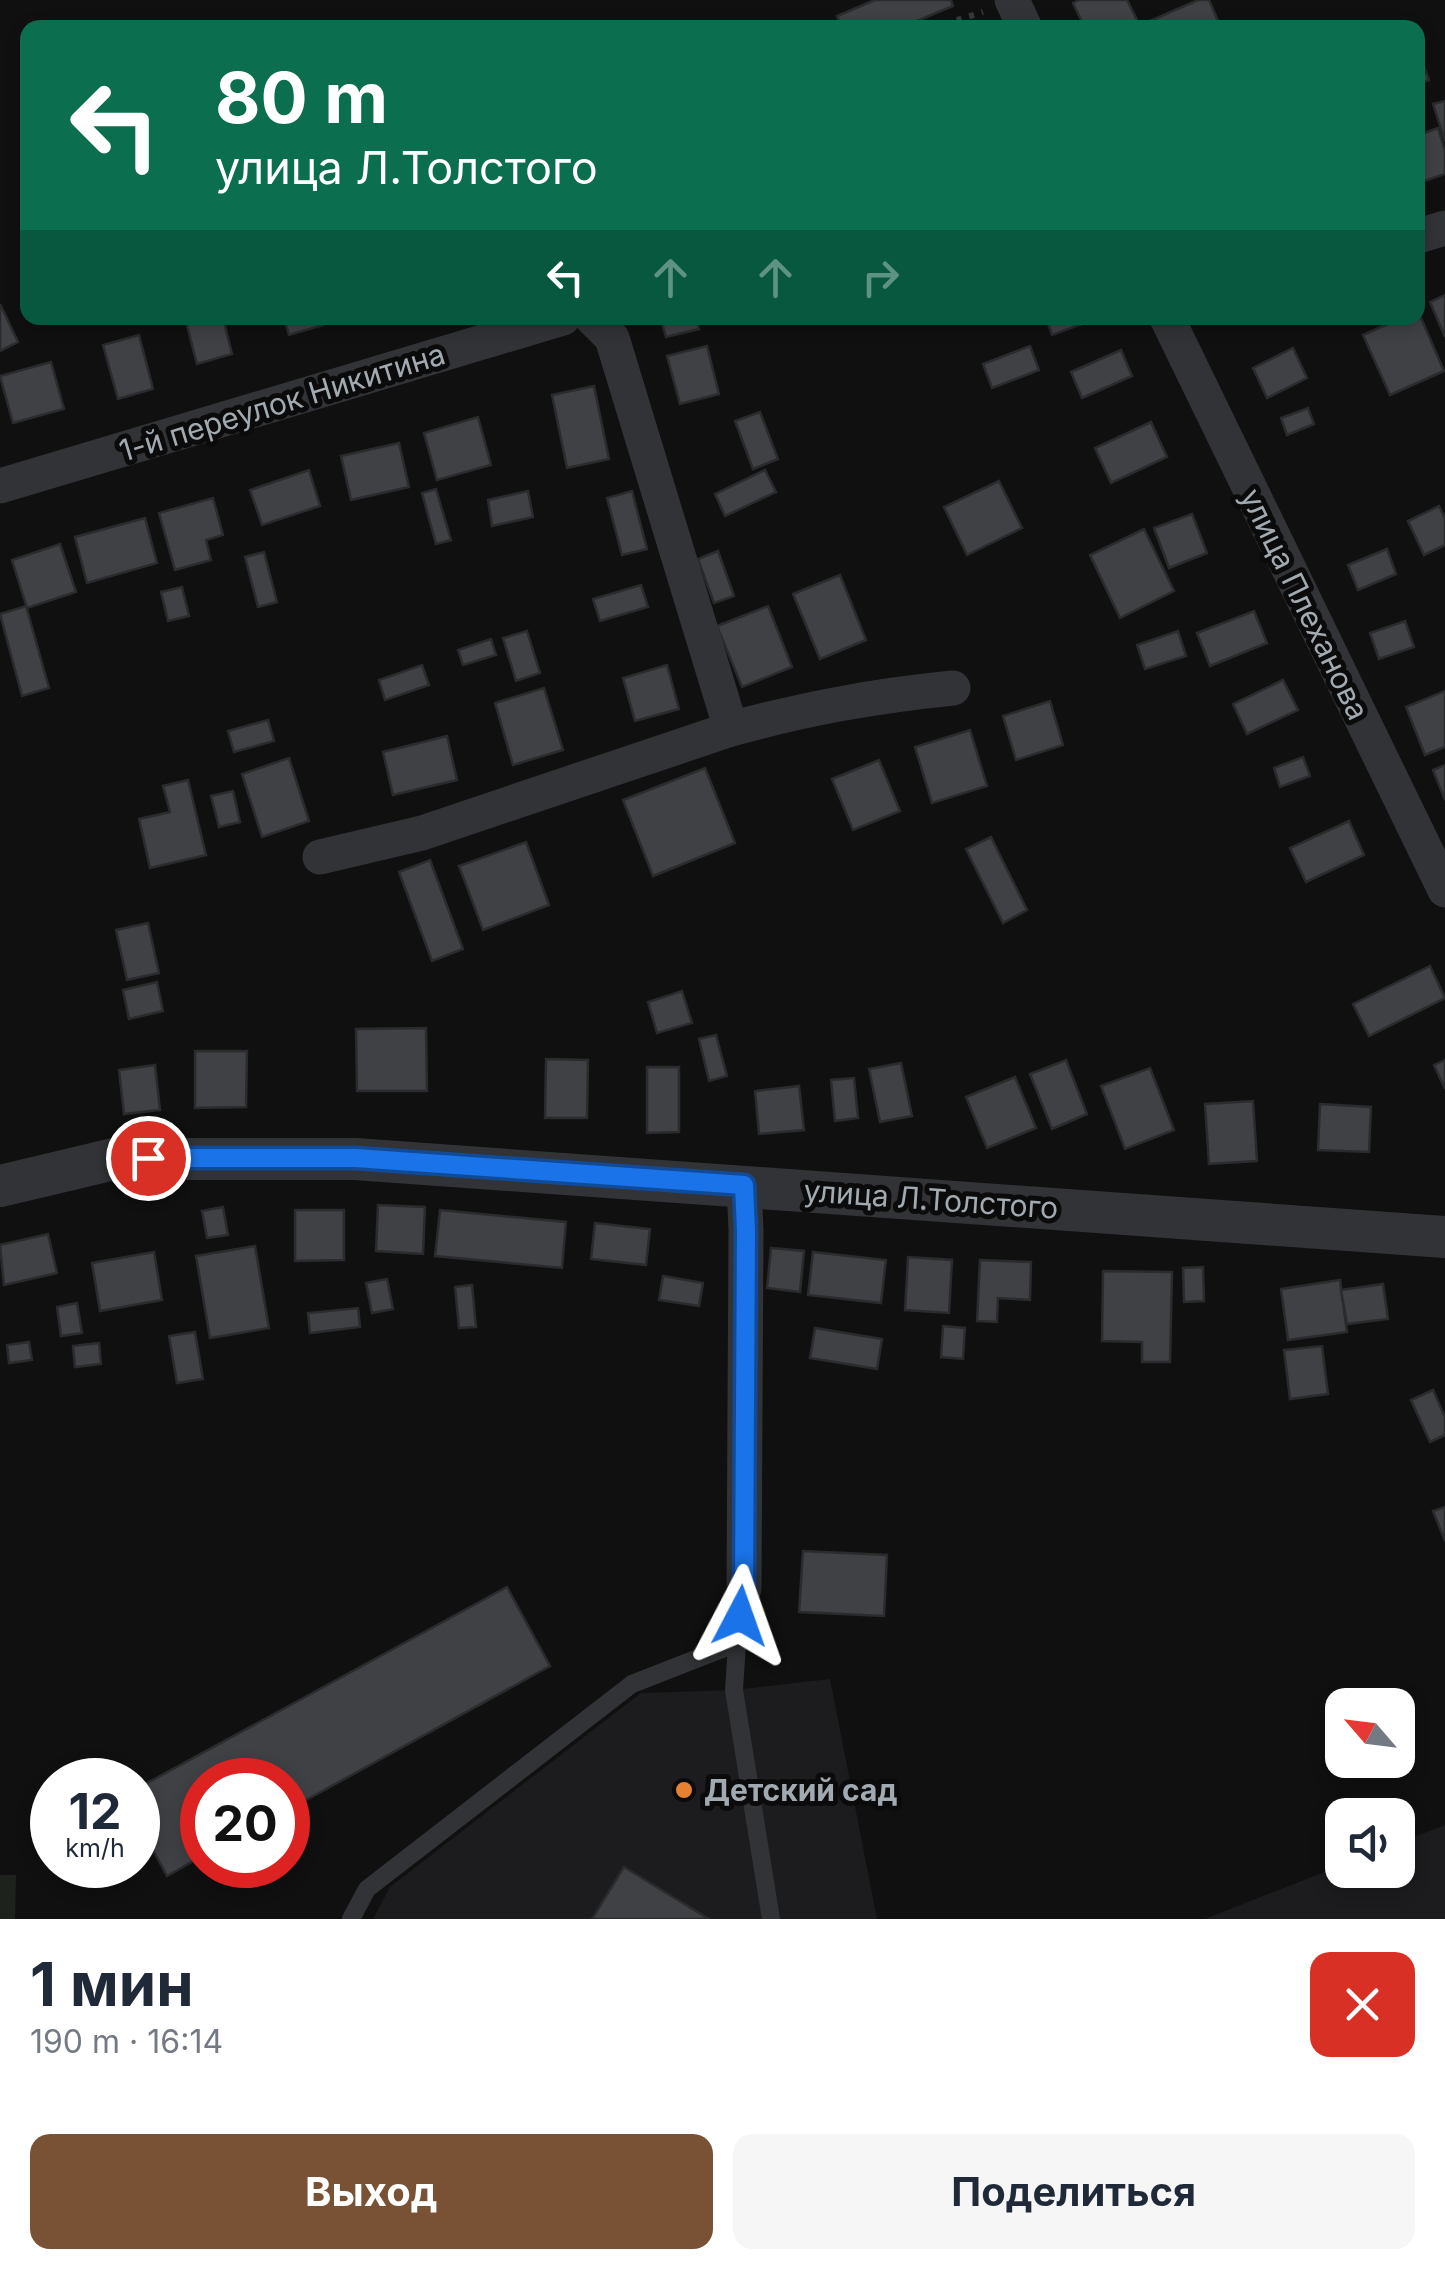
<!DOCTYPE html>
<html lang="ru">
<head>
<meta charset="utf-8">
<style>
	:root { --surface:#fff; --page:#f6f6f7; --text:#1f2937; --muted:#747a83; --accent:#795135 }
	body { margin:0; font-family:Inter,sans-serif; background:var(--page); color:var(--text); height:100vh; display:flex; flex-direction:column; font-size:38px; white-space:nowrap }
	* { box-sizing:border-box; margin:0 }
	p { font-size:32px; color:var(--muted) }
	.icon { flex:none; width:55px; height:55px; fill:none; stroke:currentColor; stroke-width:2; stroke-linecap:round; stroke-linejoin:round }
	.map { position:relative; height:1919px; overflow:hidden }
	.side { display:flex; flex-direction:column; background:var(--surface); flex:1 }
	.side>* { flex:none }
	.hud { position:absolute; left:20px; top:20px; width:1405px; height:305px; border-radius:20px; box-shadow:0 5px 15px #0003; background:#0b6e4f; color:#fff; overflow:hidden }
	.needle { width:65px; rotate:298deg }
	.fabs { position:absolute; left:1325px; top:1688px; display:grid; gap:20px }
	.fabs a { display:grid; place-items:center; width:90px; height:90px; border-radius:20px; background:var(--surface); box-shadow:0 5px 15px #0003; font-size:50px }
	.speed { position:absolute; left:30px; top:1758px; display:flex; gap:20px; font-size:50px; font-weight:700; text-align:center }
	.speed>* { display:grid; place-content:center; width:130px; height:130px; border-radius:50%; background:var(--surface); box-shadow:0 5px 15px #0003; line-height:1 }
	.speed small { font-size:25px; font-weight:400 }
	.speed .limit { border:15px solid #d22; background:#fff; color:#111 }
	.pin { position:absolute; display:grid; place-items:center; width:85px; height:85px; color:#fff; margin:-42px; border:5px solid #fff; border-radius:50%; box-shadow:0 2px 10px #0007 }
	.me { position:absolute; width:110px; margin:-55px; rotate:4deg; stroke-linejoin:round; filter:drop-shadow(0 0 8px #0008) }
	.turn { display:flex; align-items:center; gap:35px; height:210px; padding:0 30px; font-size:45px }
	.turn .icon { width:130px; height:130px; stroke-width:2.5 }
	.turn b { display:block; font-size:70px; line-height:85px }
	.lanes { display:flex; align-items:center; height:95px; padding:0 30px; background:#0003; justify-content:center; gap:50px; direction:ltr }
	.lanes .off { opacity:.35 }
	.round { display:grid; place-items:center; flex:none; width:105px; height:105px; border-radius:20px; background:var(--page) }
	.head { display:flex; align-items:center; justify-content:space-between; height:170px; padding:0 30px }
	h1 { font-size:60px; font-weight:700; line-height:75px }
	.action { display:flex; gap:20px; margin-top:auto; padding:20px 30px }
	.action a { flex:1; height:115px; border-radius:20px; background:var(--accent); color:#fff; font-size:40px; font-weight:700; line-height:115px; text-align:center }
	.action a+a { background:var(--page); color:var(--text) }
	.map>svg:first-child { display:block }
</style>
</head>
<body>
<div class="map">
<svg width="1445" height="1919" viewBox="0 0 1445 1919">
	<rect width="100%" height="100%" fill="#101011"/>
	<g fill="#1c1c1e">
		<path d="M830,1679L877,1919H373L390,1887L641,1693L734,1690Z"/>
		<path d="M1445,1825V1919H1205L1342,1865V1870H1398V1843Z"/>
	</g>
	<path fill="#1d231c" d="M0,1875H16L15,1919H0Z"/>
	<g fill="#3f4144" stroke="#2a2b2d" stroke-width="2.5">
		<path d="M875,0H951L953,6L900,28H842L837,16Z"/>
		<path d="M1079,0H1127L1139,24L1131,28H1085L1073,3Z"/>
		<path d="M1198,0H1209L1218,21L1204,28H1153L1150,21Z"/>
		<path d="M1422,61L1429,80L1418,84V63Z"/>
		<path d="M1445,101V141L1433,104Z"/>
		<path d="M1438,128L1445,151V174L1418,183V135Z"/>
		<path d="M1445,295V337L1430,302Z"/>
		<path d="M0,304L18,342L0,351Z"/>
		<path d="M1418,311L1444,371L1390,395L1363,335L1401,318H1418Z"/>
		<path d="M185,318H223L232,354L197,364Z"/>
		<path d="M284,318H321L323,325L289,335Z"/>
		<path d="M669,318H696L699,329L666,337L661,319Z"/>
		<path d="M1046,318H1098L1052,335Z"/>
		<path d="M139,335L153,389L118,399L103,345Z"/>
		<path d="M707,346L719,394L680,404L667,356Z"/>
		<path d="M1030,346L1039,370L992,388L983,364Z"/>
		<path d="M1293,348L1307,378L1267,398L1253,368Z"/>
		<path d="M1121,350L1132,376L1082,398L1071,372Z"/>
		<path d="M51,362L64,409L13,423L0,376Z"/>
		<path d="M594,386L609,459L567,468L552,395Z"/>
		<path d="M1308,408L1314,424L1287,435L1281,418Z"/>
		<path d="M760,412L778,459L753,469L735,421Z"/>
		<path d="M478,417L491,465L437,480L424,433Z"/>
		<path d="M1151,422L1167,457L1111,483L1095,448Z"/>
		<path d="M399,443L409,487L351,500L341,456Z"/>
		<path d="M309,470L320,506L262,525L250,490Z"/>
		<path d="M765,470L776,492L725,516L715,494Z"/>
		<path d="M999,481L1022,528L967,555L944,507Z"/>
		<path d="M436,489L451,540L436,544L422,493Z"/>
		<path d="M528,491L533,517L492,526L488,500Z"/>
		<path d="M632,491L647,549L622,555L607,498Z"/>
		<path d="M213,498L223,535L206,540L211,560L175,570L159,513Z"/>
		<path d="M1439,506L1445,518V545L1424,555L1408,521Z"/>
		<path d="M1192,514L1207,553L1169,568L1154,528Z"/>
		<path d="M145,518L157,563L87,583L75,537Z"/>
		<path d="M1144,529L1174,591L1120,618L1090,555Z"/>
		<path d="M60,544L76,592L27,608L12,560Z"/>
		<path d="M1387,549L1396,574L1358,590L1348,565Z"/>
		<path d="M718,551L734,596L714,603L698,559Z"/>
		<path d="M264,552L277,602L258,607L245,557Z"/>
		<path d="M840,575L866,640L820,659L793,594Z"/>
		<path d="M641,585L648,607L600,621L593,599Z"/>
		<path d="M182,587L189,616L168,621L161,592Z"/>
		<path d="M26,606L49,688L22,696L0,614Z"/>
		<path d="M768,606L792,667L742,687L717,626Z"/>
		<path d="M1254,611L1267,643L1210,666L1197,633Z"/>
		<path d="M1405,621L1414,647L1379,659L1370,633Z"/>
		<path d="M527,631L540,673L516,681L503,638Z"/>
		<path d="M1178,631L1186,656L1145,669L1137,645Z"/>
		<path d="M491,639L496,655L463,665L458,650Z"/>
		<path d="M422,665L429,685L385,700L379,680Z"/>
		<path d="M667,665L679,709L635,721L623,678Z"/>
		<path d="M1283,680L1298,710L1247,734L1233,704Z"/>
		<path d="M544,688L563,750L513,765L495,703Z"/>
		<path d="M1445,691V747L1425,755L1406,707Z"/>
		<path d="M1050,701L1063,745L1016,760L1003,716Z"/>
		<path d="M268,720L274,741L234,752L228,731Z"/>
		<path d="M970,730L987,786L932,803L915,747Z"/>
		<path d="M447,736L457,780L393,795L383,752Z"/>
		<path d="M1303,757L1310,776L1280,787L1274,768Z"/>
		<path d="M289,758L309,821L262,837L242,774Z"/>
		<path d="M879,760L900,811L853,830L832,779Z"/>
		<path d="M1445,765V800L1433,770Z"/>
		<path d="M705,768L735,843L653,876L623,800Z"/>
		<path d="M188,780L206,855L150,868L139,819L170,812L163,786Z"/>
		<path d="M233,791L240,822L219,827L211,796Z"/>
		<path d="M1349,821L1364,855L1306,882L1290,848Z"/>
		<path d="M991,837L1027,910L1003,923L966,849Z"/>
		<path d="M526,842L549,905L483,930L459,866Z"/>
		<path d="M430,860L463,949L432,961L399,872Z"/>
		<path d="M148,923L159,973L127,980L116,930Z"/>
		<path d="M1430,966L1445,998L1369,1036L1353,1004Z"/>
		<path d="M157,982L163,1011L129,1019L123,990Z"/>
		<path d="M682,991L692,1023L657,1033L648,1002Z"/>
		<path d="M426,1028L427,1091H357L356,1029Z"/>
		<path d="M716,1035L727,1076L709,1081L699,1039Z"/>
		<path d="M195,1051H247L246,1107L195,1108Z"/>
		<path d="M546,1059L588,1060L587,1118H545Z"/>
		<path d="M1066,1060L1087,1114L1052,1129L1030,1074Z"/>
		<path d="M1445,1060V1089L1434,1065Z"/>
		<path d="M901,1063L912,1116L880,1122L869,1069Z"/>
		<path d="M155,1065L160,1110L124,1114L119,1070Z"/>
		<path d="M647,1067H679V1132L647,1133Z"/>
		<path d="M1150,1068L1174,1130L1125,1149L1101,1086Z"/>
		<path d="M1015,1077L1036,1128L987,1148L966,1097Z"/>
		<path d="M854,1078L858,1118L835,1121L831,1080Z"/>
		<path d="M799,1086L804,1130L759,1134L755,1091Z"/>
		<path d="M1253,1101L1257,1161L1209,1164L1205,1104Z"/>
		<path d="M1320,1104L1371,1107L1369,1152L1318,1150Z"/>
		<path d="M378,1205L425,1207L423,1254L376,1251Z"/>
		<path d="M223,1207L228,1235L207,1238L202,1211Z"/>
		<path d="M295,1210H344V1260L295,1261Z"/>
		<path d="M440,1210L566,1222L562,1268L435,1256Z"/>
		<path d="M595,1223L650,1229L646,1265L591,1259Z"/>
		<path d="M48,1234L57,1273L4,1285L0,1245Z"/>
		<path d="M255,1246L269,1328L210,1338L196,1256Z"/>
		<path d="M771,1248L804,1251L800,1292L767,1288Z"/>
		<path d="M154,1252L162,1300L100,1311L92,1263Z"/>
		<path d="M813,1252L886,1260L881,1303L808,1295Z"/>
		<path d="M908,1257L952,1260L949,1313L905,1310Z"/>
		<path d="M980,1260L1031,1262L1030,1300L998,1298L997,1322L977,1321Z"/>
		<path d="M1203,1267L1204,1301L1184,1302L1183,1268Z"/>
		<path d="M1103,1271L1172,1272L1170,1362H1142V1342L1102,1341Z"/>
		<path d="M663,1276L703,1283L699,1306L659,1300Z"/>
		<path d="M387,1279L393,1309L372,1313L366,1283Z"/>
		<path d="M1340,1280L1347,1332L1288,1340L1281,1289Z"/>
		<path d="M1383,1284L1388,1319L1347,1324L1341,1290Z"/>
		<path d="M472,1285L476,1327L459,1328L455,1287Z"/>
		<path d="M77,1303L82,1333L61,1336L57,1307Z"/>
		<path d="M358,1308L360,1327L310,1333L308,1313Z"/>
		<path d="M943,1326L965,1328L963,1359L941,1357Z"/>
		<path d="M815,1328L882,1339L877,1369L810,1358Z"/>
		<path d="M195,1332L203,1379L177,1383L169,1336Z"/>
		<path d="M29,1342L32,1360L9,1363L7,1345Z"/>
		<path d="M99,1343L101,1364L75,1367L73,1346Z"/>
		<path d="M1322,1346L1328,1394L1290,1399L1284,1350Z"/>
		<path d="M1433,1390L1445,1417V1435L1430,1442L1411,1400Z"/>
		<path d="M1445,1507V1541L1433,1511Z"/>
		<path d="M803,1551L887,1555L884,1616L799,1612Z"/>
		<path d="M507,1587L550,1666L288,1810V1780H202V1856L167,1876L138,1822V1788Z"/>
		<path d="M624,1867L709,1919H592Z"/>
	</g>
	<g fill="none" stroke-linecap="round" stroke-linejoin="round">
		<path stroke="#373a3d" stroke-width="6" stroke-dasharray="5 8" stroke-linecap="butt" d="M932,28L983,12"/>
		<g stroke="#313336" stroke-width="18">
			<path d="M737,1643L734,1690L771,1919"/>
			<path d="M351,1919L367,1889L632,1684L737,1643L744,1589"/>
		</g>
		<g stroke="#313336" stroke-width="35">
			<path d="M1012,0L1025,28"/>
			<path d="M1418,236L1445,228"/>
			<path d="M1167,318L1445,890"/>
			<path d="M0,486L563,318"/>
			<path d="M731,729C808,708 874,696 953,688"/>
			<path d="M320,857L422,833L731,729L612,338L592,318"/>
			<path d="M744,1589L746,1230L744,1185"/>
		</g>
		<path stroke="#313336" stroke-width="42" d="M0,1186L114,1159H355L1445,1237"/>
	</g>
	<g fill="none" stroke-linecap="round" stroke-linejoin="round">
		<defs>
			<path id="route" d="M148,1158H355L744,1185L746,1230L744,1589L740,1616"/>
		</defs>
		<use href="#route" stroke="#114b97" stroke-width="25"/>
		<use href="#route" stroke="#1a73e8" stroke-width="18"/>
	</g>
	<circle fill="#e68132" stroke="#0b0b0c" stroke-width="4" cx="684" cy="1790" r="10"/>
	<g text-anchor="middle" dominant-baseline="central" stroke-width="10" stroke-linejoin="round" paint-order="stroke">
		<g font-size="30" fill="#a2aab1" stroke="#0b0b0c">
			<text transform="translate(282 402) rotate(-17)">1-й переулок Никитина</text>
			<text transform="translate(1305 604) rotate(64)">улица Плеханова</text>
			<text transform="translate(931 1199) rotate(4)">улица Л.Толстого</text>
		</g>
		<g font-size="30" font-weight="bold" fill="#a2aab1" stroke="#0b0b0c" text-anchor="start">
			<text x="704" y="1790">Детский сад</text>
		</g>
	</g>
</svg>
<div class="fabs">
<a><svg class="needle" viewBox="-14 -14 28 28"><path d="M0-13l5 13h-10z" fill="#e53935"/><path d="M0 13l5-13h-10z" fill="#747a83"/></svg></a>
<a><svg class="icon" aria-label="sound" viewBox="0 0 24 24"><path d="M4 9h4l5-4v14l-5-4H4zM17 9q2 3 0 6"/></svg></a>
</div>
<div class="speed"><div>12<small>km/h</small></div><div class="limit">20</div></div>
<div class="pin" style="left:148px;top:1158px;background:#d93025"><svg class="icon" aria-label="arrive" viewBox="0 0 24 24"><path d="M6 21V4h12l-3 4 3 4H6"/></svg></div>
<svg class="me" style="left:740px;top:1616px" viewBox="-20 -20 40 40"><path d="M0-17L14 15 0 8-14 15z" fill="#1a73e8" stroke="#fff" stroke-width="4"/></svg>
<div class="hud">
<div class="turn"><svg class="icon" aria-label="left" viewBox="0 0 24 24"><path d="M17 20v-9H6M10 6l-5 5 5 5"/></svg><div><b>80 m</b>улица Л.Толстого</div></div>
<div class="lanes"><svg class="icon" aria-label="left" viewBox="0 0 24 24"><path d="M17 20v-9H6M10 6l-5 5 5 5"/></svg><svg class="icon off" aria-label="ahead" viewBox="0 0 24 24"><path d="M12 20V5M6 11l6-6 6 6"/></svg><svg class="icon off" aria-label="ahead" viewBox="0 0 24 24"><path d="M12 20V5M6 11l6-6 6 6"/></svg><svg class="icon off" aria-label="right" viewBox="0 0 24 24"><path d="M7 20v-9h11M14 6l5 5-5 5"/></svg></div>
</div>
</div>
<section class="side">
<div class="head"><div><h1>1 мин</h1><p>190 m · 16:14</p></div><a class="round" style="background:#d93025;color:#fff"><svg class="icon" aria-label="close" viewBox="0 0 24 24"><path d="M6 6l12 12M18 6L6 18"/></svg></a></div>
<div class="action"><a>Выход</a><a>Поделиться</a></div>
</section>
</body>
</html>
